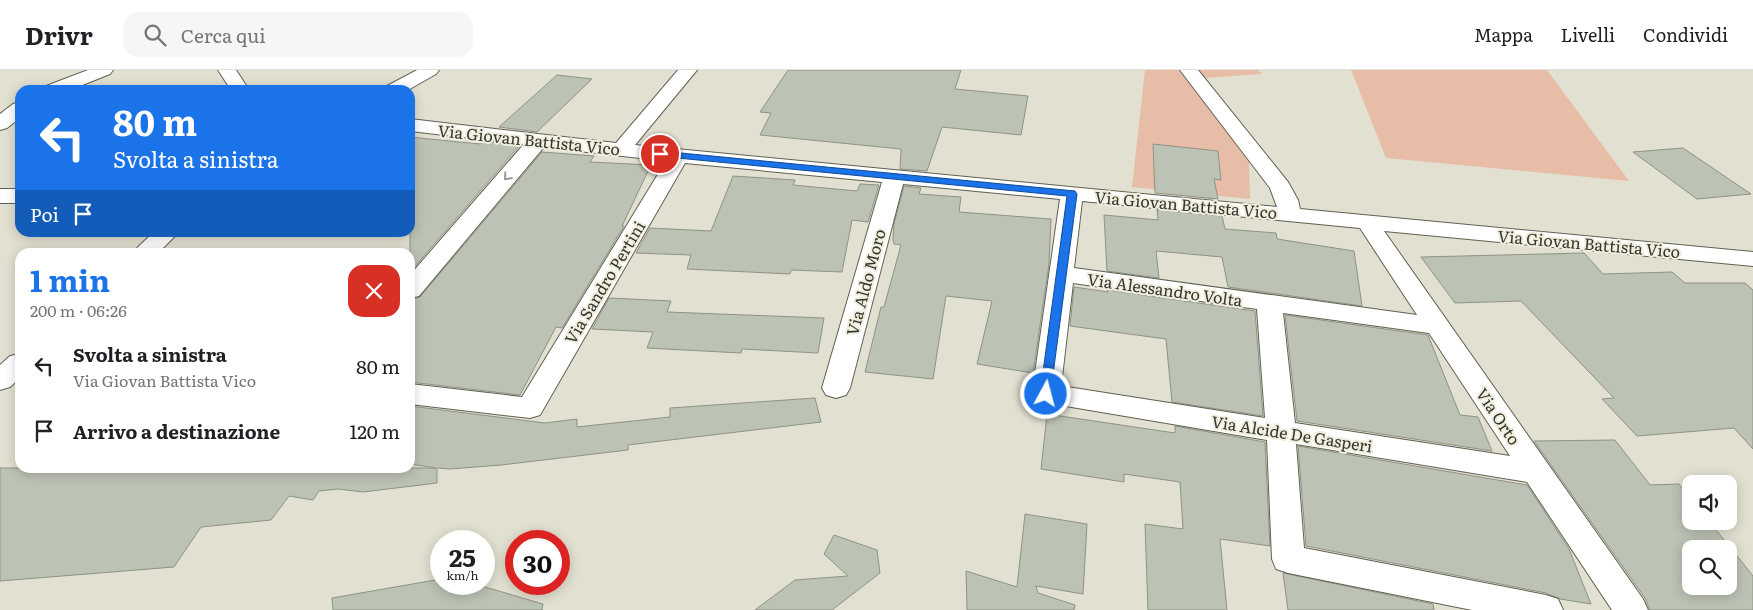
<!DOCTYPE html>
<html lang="it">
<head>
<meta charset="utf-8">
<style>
	:root { --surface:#fff; --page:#f6f6f6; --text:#202124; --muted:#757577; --line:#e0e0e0; --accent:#1a73e8 }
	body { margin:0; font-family:Literata,serif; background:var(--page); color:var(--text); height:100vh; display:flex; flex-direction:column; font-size:19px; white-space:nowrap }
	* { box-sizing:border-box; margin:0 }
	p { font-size:16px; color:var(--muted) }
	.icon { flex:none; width:28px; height:28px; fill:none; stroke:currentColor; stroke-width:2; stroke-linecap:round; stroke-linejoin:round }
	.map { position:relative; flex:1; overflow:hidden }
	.panel { position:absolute; left:15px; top:178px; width:400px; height:225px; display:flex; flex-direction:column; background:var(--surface); border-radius:15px; box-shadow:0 2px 12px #0003 }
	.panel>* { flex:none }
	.hud { position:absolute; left:15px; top:15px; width:400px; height:152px; border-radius:15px; box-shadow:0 2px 12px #0003; background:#1a73e8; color:#fff; overflow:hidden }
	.controls { position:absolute; left:1682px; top:405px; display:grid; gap:10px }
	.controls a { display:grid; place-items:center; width:55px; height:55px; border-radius:10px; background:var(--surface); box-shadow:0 2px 12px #0003; font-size:25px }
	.speed { position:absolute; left:430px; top:460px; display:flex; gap:10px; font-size:25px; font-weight:700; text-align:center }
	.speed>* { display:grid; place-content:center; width:65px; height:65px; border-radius:50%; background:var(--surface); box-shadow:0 2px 12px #0003; line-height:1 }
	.speed small { font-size:12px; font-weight:400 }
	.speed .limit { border:8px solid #d22; background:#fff; color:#111 }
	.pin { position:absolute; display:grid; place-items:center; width:42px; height:42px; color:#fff; margin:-21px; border:2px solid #fff; border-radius:50%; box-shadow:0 1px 5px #0007 }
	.me { position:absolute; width:55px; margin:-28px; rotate:7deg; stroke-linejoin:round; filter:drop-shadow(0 0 4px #0008) }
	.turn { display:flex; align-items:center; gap:18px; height:105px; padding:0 15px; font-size:22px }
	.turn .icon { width:65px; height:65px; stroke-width:2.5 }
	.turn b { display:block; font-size:35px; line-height:42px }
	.then { display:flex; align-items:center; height:48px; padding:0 15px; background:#0003; gap:10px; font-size:19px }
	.round { display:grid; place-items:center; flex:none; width:52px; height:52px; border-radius:15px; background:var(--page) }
	.overview { display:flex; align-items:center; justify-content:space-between; height:85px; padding:0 15px }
	h1 { font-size:30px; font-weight:700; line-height:38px; color:var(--accent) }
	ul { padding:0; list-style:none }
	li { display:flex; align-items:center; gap:15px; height:65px; padding:0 15px }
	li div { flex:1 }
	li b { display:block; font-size:19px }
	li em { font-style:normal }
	header { display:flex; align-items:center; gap:30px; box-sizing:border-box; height:70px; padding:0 25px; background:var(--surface); border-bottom:1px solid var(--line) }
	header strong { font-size:24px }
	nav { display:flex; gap:28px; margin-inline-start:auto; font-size:18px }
	.search { width:350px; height:45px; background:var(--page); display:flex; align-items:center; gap:12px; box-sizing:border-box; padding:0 18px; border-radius:15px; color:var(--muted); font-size:19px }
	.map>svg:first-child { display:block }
</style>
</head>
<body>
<header>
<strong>Drivr</strong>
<div class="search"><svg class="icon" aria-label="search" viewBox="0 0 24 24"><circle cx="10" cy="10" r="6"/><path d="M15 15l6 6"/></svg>Cerca qui</div>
<nav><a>Mappa</a><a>Livelli</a><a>Condividi</a></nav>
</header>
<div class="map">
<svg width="1753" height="540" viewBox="0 0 1753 540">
	<rect width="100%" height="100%" fill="#e2e0d0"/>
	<g fill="#e8bda7">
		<path d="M1145,0H1182L1249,92L1250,129L1132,117Z"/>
		<path d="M1198,0H1258L1262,4L1204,8Z"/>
		<path d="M1351,0H1547L1629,111L1386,88Z"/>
	</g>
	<g fill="#bcc2b4" stroke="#8d9385" fill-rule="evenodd">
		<path d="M788,0H961L955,19L1028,26L1021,65L942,57L927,101L900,99L901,79L760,65L771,43L760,42Z"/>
		<path d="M557,5L592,9L537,62L499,57Z"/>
		<path d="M410,67L459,72L481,74L484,71L520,75L410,202Z"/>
		<path d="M1153,74L1218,81L1221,110L1214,109L1218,129L1155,123Z"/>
		<path d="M1683,78L1751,124L1697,129L1633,82Z"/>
		<path d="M542,82L594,86L590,92L651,95L622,156H624L562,258L556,257L520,325L410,312V230L420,227Z"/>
		<path d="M733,106L795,110L793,115L857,121L860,114L879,115L868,152L852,150L842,202L791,200L790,204L687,199L691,185L636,183L650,158L711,161Z"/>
		<path d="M904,116L921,118L919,124L961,127L959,142L1051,149L1049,194L1033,303L977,294L992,231L946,226L933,309L865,302L881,237H884L901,175L894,174L893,170L894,154Z"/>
		<path d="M1157,140L1222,146L1225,159L1276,163L1277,169L1354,181L1362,236L1228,217L1222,187L1156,181L1159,208L1107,201L1104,145L1158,150Z"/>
		<path d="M1584,183L1603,204L1672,202L1685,213H1745L1753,220V379L1734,358L1637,366L1602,329L1614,328L1521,231L1455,233L1421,187Z"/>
		<path d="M1074,217L1108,222L1107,220L1255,241L1263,346L1172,332L1166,269L1070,256Z"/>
		<path d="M609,228L671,231L667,242L824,248L818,283L742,279L741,283L647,278L653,262L592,259Z"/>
		<path d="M1285,245L1428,265L1460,345L1478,347L1492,381L1297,351Z"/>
		<path d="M815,328L821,352L628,375V380L501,395L450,399L437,398V413L363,422L338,419L319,421L313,430L289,426L271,450L201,457L174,497L0,511V398H436L410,394V336L545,353L577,349V357L670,347V338Z"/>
		<path d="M1047,344L1175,363V356L1265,372L1270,476L1220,469L1227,540H1148L1145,454L1183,459L1180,412L1124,404V412L1041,399Z"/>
		<path d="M1615,370L1650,415L1679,414L1691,430V451H1709L1753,506V540H1650L1645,528L1534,371ZM1691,479H1729V516H1691Z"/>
		<path d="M1298,376L1527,415L1569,479L1591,534L1560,529L1546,523L1306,476Z"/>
		<path d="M1025,444L1087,454L1083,524L1036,516L1038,523L1075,535L1074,540H967L966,501L1017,517Z"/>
		<path d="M834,465L877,480L880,503L832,540H755L795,510L848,506L824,484Z"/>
		<path d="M1283,503L1433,534L1434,540H1288Z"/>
		<path d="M441,509V514H475L543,534L542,540H333L332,528Z"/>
	</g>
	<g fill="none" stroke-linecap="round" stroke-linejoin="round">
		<defs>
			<g id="minor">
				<path d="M88,0H113L110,4L70,20H44L46,16Z"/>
				<path d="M218,0H236L249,20H231Z"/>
				<path d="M417,0H439L436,4L408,20H385L387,16Z"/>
				<path d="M678,0H697L635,75L1277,137L1270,118L1180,0H1198L1288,112L1298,130L1300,139L1753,182V196L1384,161L1643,529L1648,540H1612L1527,412L1296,374L1304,478L1546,525L1558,529L1563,540H1472L1288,503L1276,499L1272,489L1267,370L1036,331L1032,324L1060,129L903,114L850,318L846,325L836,328L826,325L822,318L882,112L685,93L540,345L530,348L410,334V314L522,327L666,91L544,77L419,226L410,228V205L524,74L410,61V49L616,73ZM1082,131L1360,158L1417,245L1074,198ZM1073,213L1257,239L1265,348L1061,316ZM1283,243L1429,263L1510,386L1295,353Z"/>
				<path d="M20,32V48L7,58L0,60V44L13,34Z"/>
				<rect x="0" y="119" width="20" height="14"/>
				<path d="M154,162H179L159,182H135L138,177Z"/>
				<path d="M20,284V308L10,317L0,320V295L10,286Z"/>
			</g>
		</defs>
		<use href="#minor" stroke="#616052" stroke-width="2"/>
		<use href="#minor" fill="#fff" fill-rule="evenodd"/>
	</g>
	<defs><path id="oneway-chevron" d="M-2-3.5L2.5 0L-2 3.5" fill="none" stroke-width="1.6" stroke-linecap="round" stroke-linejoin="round" transform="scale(1.25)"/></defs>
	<use stroke="#9a9a97" href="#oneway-chevron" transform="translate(507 107) rotate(131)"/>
	<path fill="#1a73e8" stroke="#114b97" d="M660,81L1075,121L1077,124L1050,327H1041L1040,324L1067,126L657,86L656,84Z"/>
	<g text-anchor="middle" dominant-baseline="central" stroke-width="4" stroke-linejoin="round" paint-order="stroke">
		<g font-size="16" fill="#36352f" stroke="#f0eedd">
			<text transform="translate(529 69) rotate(6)">Via Giovan Battista Vico</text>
			<text transform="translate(1186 134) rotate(5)">Via Giovan Battista Vico</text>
			<text transform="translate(1589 173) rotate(5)">Via Giovan Battista Vico</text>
			<text transform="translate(604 212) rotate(-59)">Via Sandro Pertini</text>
			<text transform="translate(865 212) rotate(-75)">Via Aldo Moro</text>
			<text transform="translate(1165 219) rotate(8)">Via Alessandro Volta</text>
			<text transform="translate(1499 346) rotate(56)">Via Orto</text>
			<text transform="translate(1292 363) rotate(9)">Via Alcide De Gasperi</text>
		</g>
	</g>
</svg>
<div class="controls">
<a><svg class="icon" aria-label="sound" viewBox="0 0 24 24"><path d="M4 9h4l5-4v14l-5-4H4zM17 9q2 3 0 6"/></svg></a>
<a><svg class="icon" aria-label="search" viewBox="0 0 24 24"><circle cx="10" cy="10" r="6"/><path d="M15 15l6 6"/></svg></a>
</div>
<div class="speed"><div>25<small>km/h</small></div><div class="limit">30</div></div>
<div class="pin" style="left:660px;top:84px;background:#d93025"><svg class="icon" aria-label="arrive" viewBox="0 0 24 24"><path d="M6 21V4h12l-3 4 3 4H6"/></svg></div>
<svg class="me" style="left:1046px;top:324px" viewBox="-20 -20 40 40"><circle r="17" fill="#1a73e8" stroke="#fff" stroke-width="3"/><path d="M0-11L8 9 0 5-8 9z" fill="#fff"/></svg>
<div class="hud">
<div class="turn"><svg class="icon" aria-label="left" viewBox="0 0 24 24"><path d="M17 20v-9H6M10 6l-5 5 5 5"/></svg><div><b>80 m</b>Svolta a sinistra</div></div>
<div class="then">Poi<svg class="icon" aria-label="arrive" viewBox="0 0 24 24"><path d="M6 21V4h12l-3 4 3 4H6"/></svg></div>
</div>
<section class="panel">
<div class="overview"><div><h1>1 min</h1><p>200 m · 06:26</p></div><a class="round" style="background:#d93025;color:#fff"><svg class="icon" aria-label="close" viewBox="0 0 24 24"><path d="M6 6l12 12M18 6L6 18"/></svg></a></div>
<ul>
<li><svg class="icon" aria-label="left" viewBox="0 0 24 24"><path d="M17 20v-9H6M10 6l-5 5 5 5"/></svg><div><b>Svolta a sinistra</b><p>Via Giovan Battista Vico</p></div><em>80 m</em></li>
<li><svg class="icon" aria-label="arrive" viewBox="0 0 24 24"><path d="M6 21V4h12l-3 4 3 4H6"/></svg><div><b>Arrivo a destinazione</b></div><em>120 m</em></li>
</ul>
</section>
</div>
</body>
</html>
